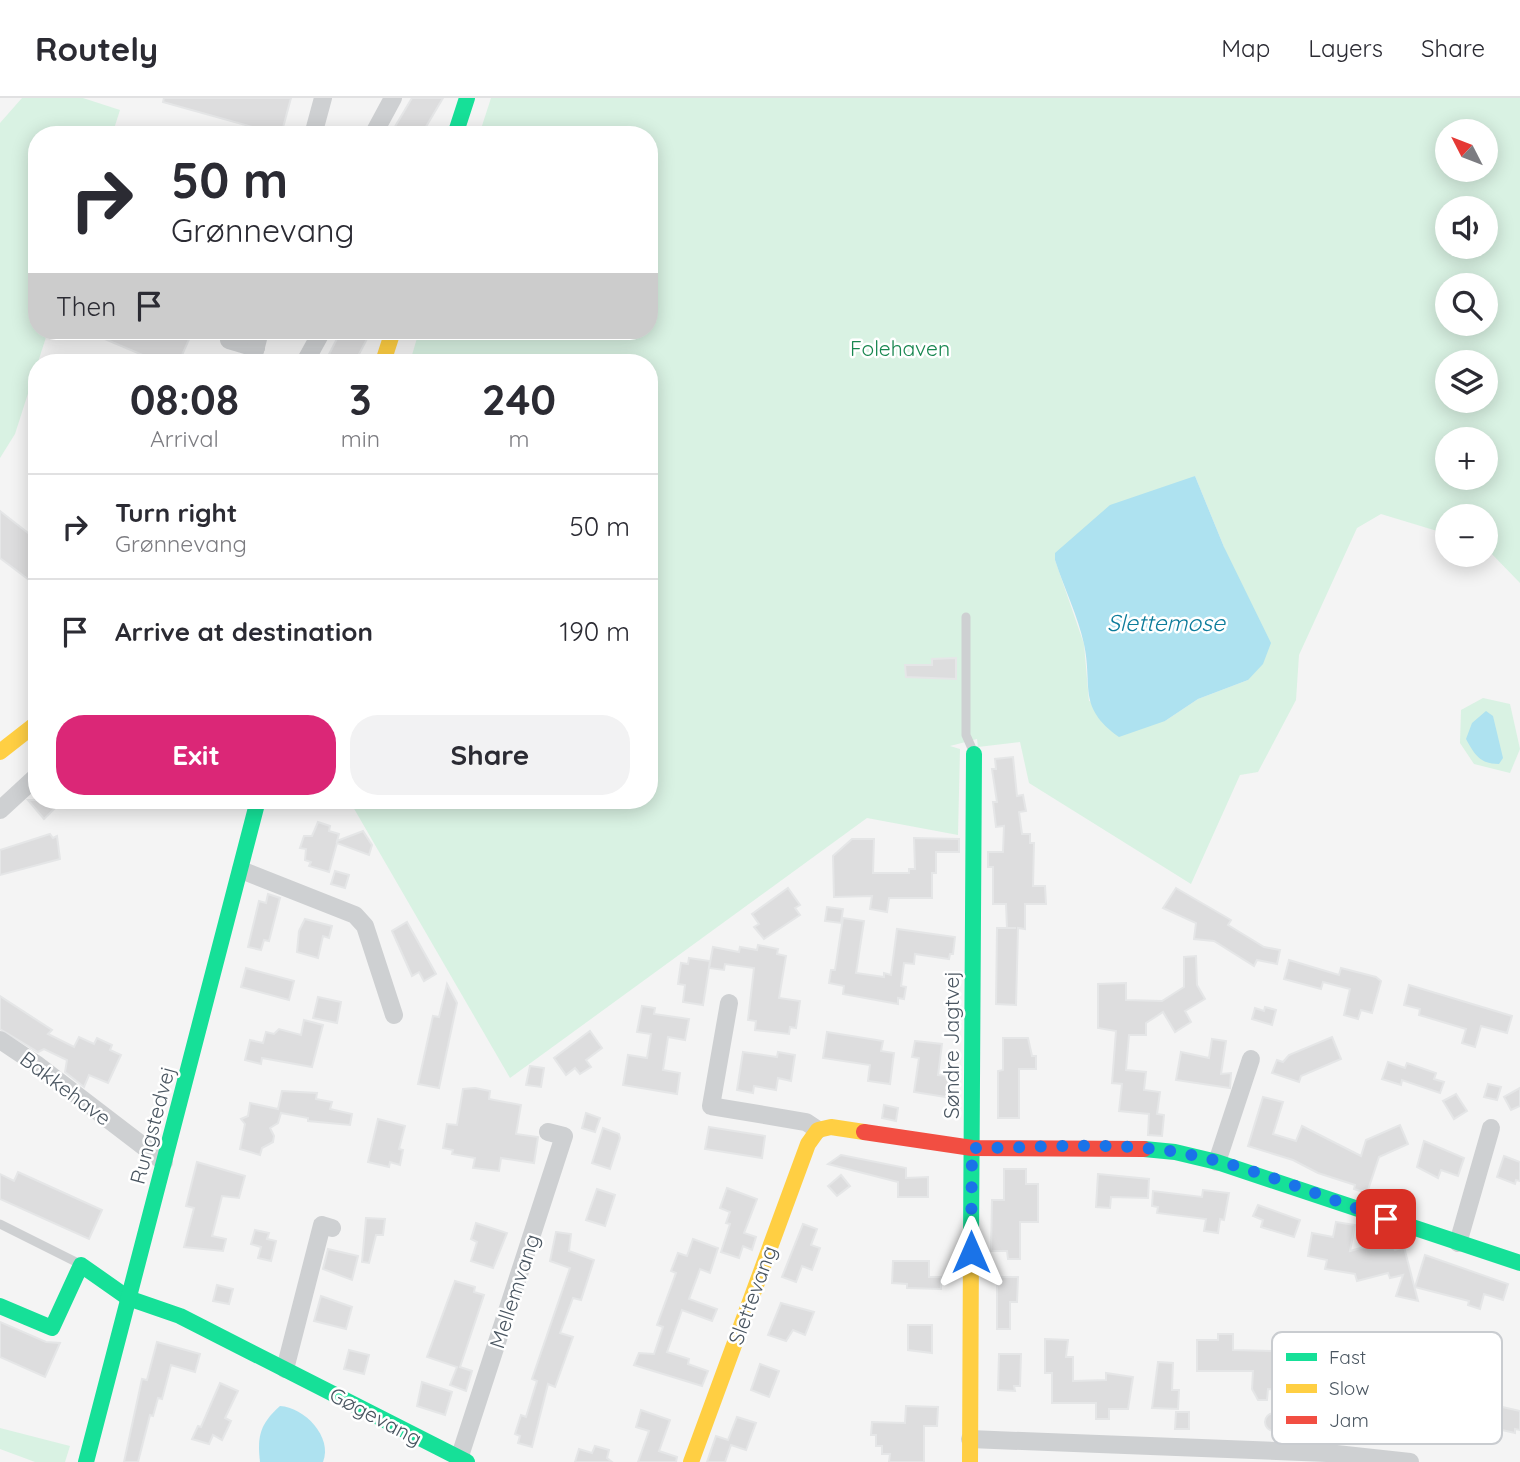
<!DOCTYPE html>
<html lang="en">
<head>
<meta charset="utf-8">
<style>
	:root { --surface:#fff; --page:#f2f2f3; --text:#2b2b33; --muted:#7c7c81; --line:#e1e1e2; --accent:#db2777 }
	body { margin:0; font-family:Quicksand,sans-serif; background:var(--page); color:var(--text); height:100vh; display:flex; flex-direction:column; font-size:26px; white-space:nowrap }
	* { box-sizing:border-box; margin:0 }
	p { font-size:23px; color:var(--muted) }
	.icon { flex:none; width:38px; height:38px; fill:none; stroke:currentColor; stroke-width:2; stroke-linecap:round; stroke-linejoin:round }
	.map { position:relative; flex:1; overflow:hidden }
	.details { position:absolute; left:28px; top:256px; width:630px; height:455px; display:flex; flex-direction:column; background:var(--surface); border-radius:28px; box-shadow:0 4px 18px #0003 }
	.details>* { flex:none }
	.top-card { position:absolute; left:28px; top:28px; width:630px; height:214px; border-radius:28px; box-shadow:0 4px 18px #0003; background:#fff; color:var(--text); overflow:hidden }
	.needle { width:46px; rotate:312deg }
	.buttons { position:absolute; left:1435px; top:21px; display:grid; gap:14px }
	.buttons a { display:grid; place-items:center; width:63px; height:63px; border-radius:50%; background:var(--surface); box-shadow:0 4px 18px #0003; font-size:35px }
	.pin { position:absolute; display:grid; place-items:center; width:60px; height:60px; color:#fff; margin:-30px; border-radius:14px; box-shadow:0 4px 10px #0006 }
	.me { position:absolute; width:77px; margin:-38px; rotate:0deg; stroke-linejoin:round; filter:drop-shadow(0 0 5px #0008) }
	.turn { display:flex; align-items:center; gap:24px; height:147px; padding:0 28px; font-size:32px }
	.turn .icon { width:91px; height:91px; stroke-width:2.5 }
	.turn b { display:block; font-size:49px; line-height:60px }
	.then { display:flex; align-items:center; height:66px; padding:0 28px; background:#0003; gap:14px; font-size:26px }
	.eta { display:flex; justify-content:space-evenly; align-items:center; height:119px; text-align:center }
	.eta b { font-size:42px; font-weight:700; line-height:49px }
	.cta { display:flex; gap:14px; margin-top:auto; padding:14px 28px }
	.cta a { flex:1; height:80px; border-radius:28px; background:var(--accent); color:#fff; font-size:28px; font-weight:700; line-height:80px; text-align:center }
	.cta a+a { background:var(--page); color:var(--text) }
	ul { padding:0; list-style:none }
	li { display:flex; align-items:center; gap:21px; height:105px; padding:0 28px; border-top:2px solid var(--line) }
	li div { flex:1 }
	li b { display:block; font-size:26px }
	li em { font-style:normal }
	header { display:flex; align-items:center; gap:42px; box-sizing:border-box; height:98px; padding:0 35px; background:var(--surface); border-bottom:2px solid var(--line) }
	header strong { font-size:33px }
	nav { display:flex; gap:38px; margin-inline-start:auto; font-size:24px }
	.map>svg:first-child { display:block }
</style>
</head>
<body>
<header>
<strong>Routely</strong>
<nav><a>Map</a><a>Layers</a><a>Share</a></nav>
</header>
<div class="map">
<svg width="1520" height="1364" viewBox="0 0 1520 1364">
	<rect width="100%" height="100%" fill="#f4f4f4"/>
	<g fill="#d9f2e3" fill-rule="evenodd">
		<path d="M22,0H83L120,12L112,37H37V233H48L15,336L0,360V25Z"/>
		<path d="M491,0H1520V485L1486,450V418H1447V436L1381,416L1357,430L1299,557L1296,602L1258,674L1240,677L1191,786L1029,685L1020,644L978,649L977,641L950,648L960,651L958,737L867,720L510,980L349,702H649V264H410L419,233H649V37H479ZM1447,33H1486V72H1447ZM1447,110H1486V149H1447ZM1447,187H1486V226H1447ZM1447,264H1486V303H1447ZM1447,341H1486V380H1447ZM1195,378L1224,449L1248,582L1198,601L1165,623L1089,603L1084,546L1055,462Z"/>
		<path d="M1483,600L1510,606L1520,651L1510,675L1474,666L1460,645L1461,612Z"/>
		<path d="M0,1330L70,1348L65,1364H35L0,1351Z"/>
	</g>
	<g fill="#aee2f0">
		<path d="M1195,378L1224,449L1271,545L1263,566L1248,582L1198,601L1165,623L1119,639C1077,609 1093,589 1084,546C1078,518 1064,490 1055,462V455L1110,407Z"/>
		<path d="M1486,613L1493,618L1503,660L1499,666C1480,666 1475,657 1466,641L1472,625Z"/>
		<path d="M280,1308C304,1309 333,1339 323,1364H260C257,1338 260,1326 280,1308Z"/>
	</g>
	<g fill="#ddddde" stroke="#e5e6e7" stroke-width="2">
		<path d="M164,0H291L281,37L163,4Z"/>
		<path d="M412,0H443L421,37H390Z"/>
		<path d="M86,233H176L190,239L179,264H159Z"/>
		<path d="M341,233H371L355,264H325Z"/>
		<path d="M0,413L37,442V488L0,460Z"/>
		<path d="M956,560V581L906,579L905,567H932V561Z"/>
		<path d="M1013,659L1017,698L1023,697L1026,713L1019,714L1022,736H1030V745H1034L1033,788H1045L1046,806H1025V831L1018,830L1016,907L996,906L997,830H1016H1007L1006,806H993V769H988V754H1003L1004,728L996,729L993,704H997L992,671H996L995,661Z"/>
		<path d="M28,702H63L44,721Z"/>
		<path d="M318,724L330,728L329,733L339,736L337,743L363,733L372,747L369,757L337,745L329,774L309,768L311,764L305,762L306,751L300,750L304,738H312Z"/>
		<path d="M50,736L53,740L57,738L60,761L0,777V752Z"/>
		<path d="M914,740L959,741V754H936V775H932V800H889L887,814L870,811L872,798L834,799L833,758L852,741H874L873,775H909V771H915Z"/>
		<path d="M335,773L349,777L345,790L331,786Z"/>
		<path d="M788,790L800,807L795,810L800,817L764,841L754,829L759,826L752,816Z"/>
		<path d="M1176,790L1231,822L1228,827L1264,849L1280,852L1277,866L1257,862L1254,868L1214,843L1194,841L1196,825L1163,810Z"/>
		<path d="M268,796L280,800L269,843L264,842L261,852L248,849L259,803L266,805Z"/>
		<path d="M827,809L843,811L841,825L825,823Z"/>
		<path d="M843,820L864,823L856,875L884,879V875L891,877L897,831L955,839L953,856H950L949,861L915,856L914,866L904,865L901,888L906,889L904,901L898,900V906L843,896L844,888L829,885L831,872H835Z"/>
		<path d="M305,821L332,828L329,840L323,838L318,860L297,854L299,833Z"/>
		<path d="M407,824L436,876L424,883L419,874L412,878L392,833Z"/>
		<path d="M758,847L778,851L777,856L786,858L779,900L800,903L796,930L790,929L789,936L755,932L756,923L748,922L754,870L725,866L724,872L709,870L713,849L739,854L740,849L757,852Z"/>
		<path d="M1196,858L1197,887L1205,901L1185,913L1191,924L1175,934L1163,914L1146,925V937H1129L1126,972L1146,974L1144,992L1160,994L1157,1016L1164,1017L1162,1038L1148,1037L1149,1016L1119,1013L1122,986L1112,985L1116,933L1098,930V886L1126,885V902L1162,903L1184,889V859Z"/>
		<path d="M689,860L710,863L703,907L683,904L685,887L678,886L681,865L688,866Z"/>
		<path d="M1289,862L1339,877L1341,870L1376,879L1381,883L1372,915L1361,912L1358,921L1344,917L1350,891L1323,884L1321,891L1284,881Z"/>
		<path d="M246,870L294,883L289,902L241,889Z"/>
		<path d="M447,886L457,905L439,990L418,986L433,918L439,919Z"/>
		<path d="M1409,887L1512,918L1507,935L1481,928L1475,949L1462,945L1466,931L1419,917L1420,911L1404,907Z"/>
		<path d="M0,898L52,932L48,936L74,949L79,939L94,946L97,940L112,947L110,952L121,957L108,985L89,977L84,989L65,974L67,962L44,951L38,954L0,931Z"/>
		<path d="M318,899L341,904L337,925L313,920Z"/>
		<path d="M642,908L655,910L654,916L689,921L685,942L668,939L663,972L680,975L677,996L623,987L628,957L647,960L651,936L637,934Z"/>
		<path d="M1265,909L1276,912L1272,927L1252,921L1255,910L1264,913Z"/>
		<path d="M304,922L323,927L312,969L262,960L261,966L245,962L250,942L263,945L266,934L274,936L279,931L301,937Z"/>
		<path d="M590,933L602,950L586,962L591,969L580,976L575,970L566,977L554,960Z"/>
		<path d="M827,934L883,943L881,953L894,955L890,986L868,983L870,967L823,960Z"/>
		<path d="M1332,939L1341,961L1301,978L1299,984L1272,975L1277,962L1283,964L1289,957Z"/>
		<path d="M1003,940H1028L1032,958H1036V971H1019V1020H998V973L1003,972Z"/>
		<path d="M1212,941L1226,943L1221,976L1231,975L1230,990L1176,982L1181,954L1209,960Z"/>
		<path d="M915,943L942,946L938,977L949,978L946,999L914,994L919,960L912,959Z"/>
		<path d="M743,954L777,959L778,954L795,957L791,983L778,980L776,992L754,988L753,995L737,992Z"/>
		<path d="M1388,964L1405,970L1407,965L1436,975L1434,981L1444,984L1440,995L1402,982L1401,987L1382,981Z"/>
		<path d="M530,968L544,970L541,989L526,987Z"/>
		<path d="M1488,986L1501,989L1497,1002L1484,999Z"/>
		<path d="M475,990L490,993L489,1001L521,1007L516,1036L538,1039L534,1065L501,1060L499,1073L473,1070L475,1060L452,1056L453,1052L443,1050L447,1026L457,1027L463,991Z"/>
		<path d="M1520,990V1008L1511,1012L1504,999Z"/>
		<path d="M282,993L317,995L316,1001L332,1004L330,1011L352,1016L350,1027L308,1023V1020L281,1015L278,1025L270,1030L274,1038L273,1044L262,1050L260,1057L240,1051L245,1026L241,1021L248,1018L250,1005L278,1011Z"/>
		<path d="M1456,996L1467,1013L1454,1021L1443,1003Z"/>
		<path d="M1263,999L1283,1004L1273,1036L1296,1043L1302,1028L1361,1058L1366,1042L1400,1027L1408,1046L1379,1059L1367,1095L1354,1091L1355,1087L1318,1075L1293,1062L1248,1048Z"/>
		<path d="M884,1007L898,1010L896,1023L882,1020Z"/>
		<path d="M586,1015L600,1020L595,1034L582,1030Z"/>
		<path d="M378,1021L405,1028L399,1051L403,1052L400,1067L390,1064L389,1069L368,1064Z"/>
		<path d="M709,1029L765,1038L762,1060L705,1051Z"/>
		<path d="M603,1030L619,1036L620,1040L610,1071L592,1065Z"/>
		<path d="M1424,1043L1464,1060L1458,1078L1441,1072L1438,1080L1417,1069Z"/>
		<path d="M841,1057L906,1070V1080L928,1079V1099H898V1084L828,1066Z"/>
		<path d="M1504,1058L1520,1064V1083L1516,1082L1515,1086L1497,1079Z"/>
		<path d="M197,1064L245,1078L239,1100L222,1098L212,1138L226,1141L223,1153L184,1149L194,1110L186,1108Z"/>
		<path d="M1004,1071H1026V1086H1038V1124H1020V1161H1008L1007,1153H991L992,1102H1004Z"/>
		<path d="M18,1074L102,1112L89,1141L0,1101V1076L14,1083Z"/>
		<path d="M1098,1076L1149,1081L1148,1100L1111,1099L1110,1110L1096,1109Z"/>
		<path d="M841,1077L850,1088L837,1098L828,1088Z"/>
		<path d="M727,1090L757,1101L744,1135L756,1139L752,1152L743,1148L739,1160L721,1154L730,1126L726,1125L730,1114L720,1110Z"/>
		<path d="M597,1091L615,1097L605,1128L586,1122Z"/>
		<path d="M1203,1092L1229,1095L1224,1122L1220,1121L1218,1135L1204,1133L1206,1121L1157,1115L1158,1109L1152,1108L1153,1093L1202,1099Z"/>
		<path d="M1258,1107L1300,1122L1294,1139L1261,1129L1263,1122L1253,1118Z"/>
		<path d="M366,1120L385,1121L383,1137H376L369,1165L362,1164Z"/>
		<path d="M1336,1124L1355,1127L1350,1153L1381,1144L1392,1145L1395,1152L1404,1149L1418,1203L1396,1198L1403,1177L1390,1180L1388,1175L1357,1183L1355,1176L1325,1171L1327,1162L1308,1158L1312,1135L1333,1139Z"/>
		<path d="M476,1125L507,1135L493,1170L471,1163L477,1144L471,1141Z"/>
		<path d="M803,1126L817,1131L811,1147L820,1150L812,1172L802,1168L796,1184L782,1179Z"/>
		<path d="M255,1132L269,1135L267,1141L276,1143L271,1163L258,1160L261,1149L251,1146Z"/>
		<path d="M556,1134L571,1136L569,1153L594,1162L581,1202L573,1200L560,1235L573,1239L555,1289L548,1286L532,1349L518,1345L520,1338L515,1336L521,1317L526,1319L537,1283L532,1281L570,1170L550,1163Z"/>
		<path d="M693,1141L718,1150L710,1175L700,1171L689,1201L717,1211L712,1223L682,1212L667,1254L689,1261L688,1266L708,1273L702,1288L634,1267L639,1255L654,1256L663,1229L657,1227L676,1175L671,1173L678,1155L687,1158Z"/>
		<path d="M328,1151L358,1158L352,1182L323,1171Z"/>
		<path d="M1425,1157L1508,1186L1503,1202L1484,1196L1480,1211L1468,1207L1469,1203L1415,1189Z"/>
		<path d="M893,1163H929V1179H941V1191L907,1190V1186L892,1185Z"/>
		<path d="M997,1179H1018L1017,1204H1010V1231H997Z"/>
		<path d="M455,1183L475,1189L474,1194L484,1197L460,1269L472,1273L466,1293L450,1287L457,1269L427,1259Z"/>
		<path d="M217,1187L233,1191L229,1206L213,1203Z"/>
		<path d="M321,1198L352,1209L346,1231L314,1223Z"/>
		<path d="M781,1205L814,1214L805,1237L793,1232L786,1243L768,1237Z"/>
		<path d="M0,1224L46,1244L60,1245L45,1279L0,1259Z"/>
		<path d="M908,1227H932V1255L908,1252Z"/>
		<path d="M1218,1236H1233V1252L1277,1253V1268L1296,1269L1295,1289L1338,1290L1339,1261L1374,1265V1280H1361L1360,1325L1337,1324V1318L1292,1316L1294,1292L1268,1291L1267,1302H1258L1252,1291L1253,1273H1197V1242H1218Z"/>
		<path d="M1045,1241L1068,1242L1066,1259H1073V1283L1106,1282V1275L1133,1279L1128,1311H1109V1321H1096V1305H1052V1275H1045Z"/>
		<path d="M157,1244L200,1256L195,1274L171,1267L162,1301L158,1300L153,1318L150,1317L138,1364H124L142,1281L147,1282Z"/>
		<path d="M349,1252L369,1257L364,1276L344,1271Z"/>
		<path d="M999,1256H1021L1020,1288H1014L1015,1293L998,1292Z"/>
		<path d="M1158,1264L1173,1265L1172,1292H1179L1178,1311L1152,1310Z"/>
		<path d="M760,1266L779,1273L769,1299L751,1292Z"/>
		<path d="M422,1284L452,1294L445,1317L417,1308Z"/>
		<path d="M220,1285L238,1293L225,1320L231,1323L222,1342L213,1337L209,1346L192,1341L198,1328L201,1329Z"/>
		<path d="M906,1308L938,1309L937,1328H924V1364H889L890,1356H882V1348H876V1337H871L872,1324L905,1325Z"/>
		<path d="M1498,1308L1520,1313V1332L1515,1331V1335L1493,1330Z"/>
		<path d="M641,1312L670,1322L659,1353L677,1359L676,1364H638L649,1333L636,1329Z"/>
		<path d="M1176,1314H1189V1331H1175Z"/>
		<circle cx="1274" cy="1324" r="9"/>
		<path d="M737,1319L756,1325L746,1352L731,1347L725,1364H707L716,1338L728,1342Z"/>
		<path d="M595,1348L609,1352L607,1360L612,1364H575L579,1351L592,1355Z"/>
	</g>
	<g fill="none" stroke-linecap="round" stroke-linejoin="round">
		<g stroke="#ced0d2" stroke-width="9">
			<path d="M966,519V637L974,655"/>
			<path d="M0,1126L80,1166"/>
		</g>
		<g stroke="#ced0d2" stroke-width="18">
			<path d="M313,37L323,0"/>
			<path d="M373,37L393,0"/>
			<path d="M229,242L256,250"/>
			<path d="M252,264L260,233"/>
			<path d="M305,264L322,233"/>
			<path d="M0,712L37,678"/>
			<path d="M241,772L355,817L365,828L394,917"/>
			<path d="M729,905L711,1008L806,1024L818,1032"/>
			<path d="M0,942L36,966L164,1064"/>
			<path d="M1217,1064L1251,961"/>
			<path d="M1458,1145L1491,1030"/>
			<path d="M285,1271L322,1127L332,1130"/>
			<path d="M970,1341L1327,1355L1410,1364"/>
			<path d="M458,1364L564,1038L548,1034"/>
		</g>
		<g stroke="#16e098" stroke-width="16">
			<path d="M455,37L467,0"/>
			<path d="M1144,1051L1175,1054L1217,1064L1520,1165"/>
			<path d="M971,1145L974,656"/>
			<path d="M0,1208L52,1230L81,1167L128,1200L180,1218L467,1364"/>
			<path d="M86,1364L258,702"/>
		</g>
		<g stroke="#ffcf43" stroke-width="16">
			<path d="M383,264L393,233"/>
			<path d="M0,654L37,625"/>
			<path d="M691,1364L808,1046L818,1032L831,1029L864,1034"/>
			<path d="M970,1364L971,1145"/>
		</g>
		<path stroke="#f24e42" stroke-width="16" d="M864,1034L972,1050L1144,1051"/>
	</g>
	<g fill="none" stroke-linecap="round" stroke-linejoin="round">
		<path stroke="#1a73e8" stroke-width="12" stroke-dasharray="0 21.6" d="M971,1154L972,1050C1039,1050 1109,1043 1176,1054C1247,1066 1317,1097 1386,1121"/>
	</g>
	<g text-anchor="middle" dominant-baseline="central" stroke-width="5" stroke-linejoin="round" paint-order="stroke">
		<g font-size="21" fill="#17864f" stroke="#fff">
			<text x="900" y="250">Folehaven</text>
		</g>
		<g font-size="21" fill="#4a5661" stroke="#fff">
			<text transform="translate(951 947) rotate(-90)">Søndre Jagtvej</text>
			<text transform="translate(66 990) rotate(37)">Bakkehave</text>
			<text transform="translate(152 1027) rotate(-75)">Rungstedvej</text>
			<text transform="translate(514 1193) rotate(-72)">Mellemvang</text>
			<text transform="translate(752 1197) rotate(-70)">Slettevang</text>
			<text transform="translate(376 1318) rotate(28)">Gøgevang</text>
		</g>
		<g font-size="23" font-style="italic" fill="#0c7c9b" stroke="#fff">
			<text x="1166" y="524">Slettemose</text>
		</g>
	</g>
	<rect x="1272" y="1234" width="230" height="112" rx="10" fill="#fff" stroke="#c9ccd0" stroke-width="2"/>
	<rect x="1286" y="1255" width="31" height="8" fill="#16e098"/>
	<rect x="1286" y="1286" width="31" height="9" fill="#ffcf43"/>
	<rect x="1286" y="1318" width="31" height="8" fill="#f24e42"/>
	<g font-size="19" fill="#4a5661">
		<text x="1329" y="1266">Fast</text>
		<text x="1329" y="1297">Slow</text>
		<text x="1329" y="1329">Jam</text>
	</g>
</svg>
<div class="buttons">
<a><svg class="needle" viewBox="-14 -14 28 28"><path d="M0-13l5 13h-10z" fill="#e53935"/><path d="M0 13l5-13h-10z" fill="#7c7c81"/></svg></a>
<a><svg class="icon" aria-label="sound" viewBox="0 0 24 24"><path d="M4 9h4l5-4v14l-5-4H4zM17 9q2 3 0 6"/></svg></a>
<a><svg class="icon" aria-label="search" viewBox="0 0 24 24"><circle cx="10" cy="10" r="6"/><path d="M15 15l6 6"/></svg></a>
<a><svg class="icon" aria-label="layers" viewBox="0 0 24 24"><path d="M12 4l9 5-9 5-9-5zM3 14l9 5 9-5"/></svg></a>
<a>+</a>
<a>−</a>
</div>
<div class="pin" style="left:1386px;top:1121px;background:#d93025"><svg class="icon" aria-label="arrive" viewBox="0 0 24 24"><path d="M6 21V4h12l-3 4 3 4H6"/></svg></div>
<svg class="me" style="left:971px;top:1154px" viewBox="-20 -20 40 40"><path d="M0-17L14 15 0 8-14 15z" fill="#1a73e8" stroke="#fff" stroke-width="4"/></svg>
<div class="top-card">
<div class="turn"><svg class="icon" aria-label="right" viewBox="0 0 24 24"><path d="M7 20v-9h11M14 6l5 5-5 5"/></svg><div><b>50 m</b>Grønnevang</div></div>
<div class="then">Then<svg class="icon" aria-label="arrive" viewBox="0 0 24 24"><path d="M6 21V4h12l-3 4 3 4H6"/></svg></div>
</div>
<section class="details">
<div class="eta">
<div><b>08:08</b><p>Arrival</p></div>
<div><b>3</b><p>min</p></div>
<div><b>240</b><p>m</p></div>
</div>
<ul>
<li><svg class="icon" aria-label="right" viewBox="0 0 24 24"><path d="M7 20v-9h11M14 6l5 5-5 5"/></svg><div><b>Turn right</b><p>Grønnevang</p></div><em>50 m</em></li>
<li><svg class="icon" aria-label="arrive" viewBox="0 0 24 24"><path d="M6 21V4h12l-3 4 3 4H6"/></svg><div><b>Arrive at destination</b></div><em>190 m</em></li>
</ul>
<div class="cta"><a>Exit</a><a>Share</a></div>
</section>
</div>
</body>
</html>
